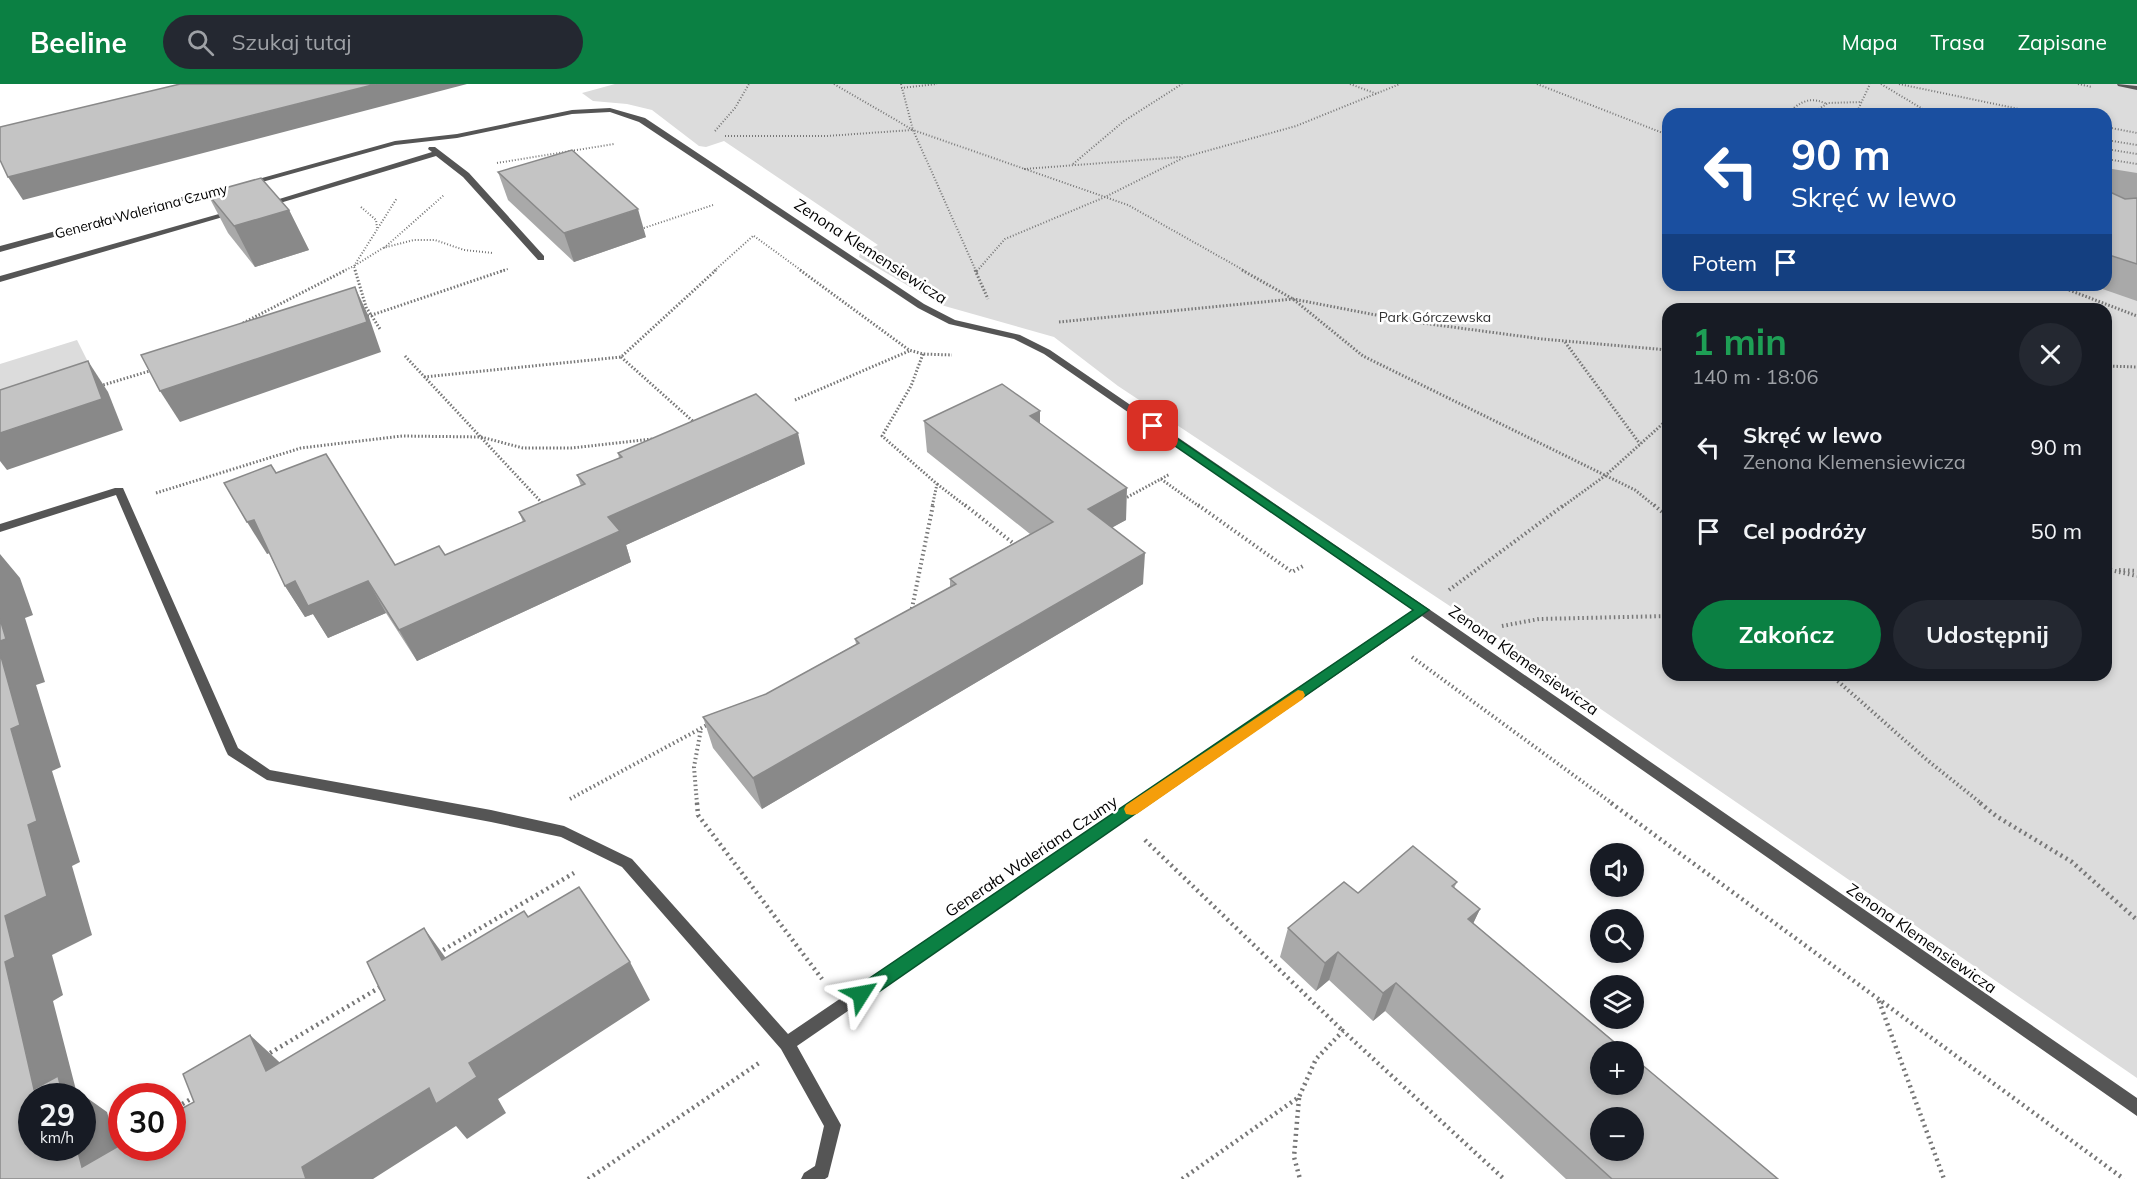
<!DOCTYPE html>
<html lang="pl">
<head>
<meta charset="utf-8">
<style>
	:root { --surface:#171b24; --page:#242831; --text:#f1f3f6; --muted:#9ea1a6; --accent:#0b8043 }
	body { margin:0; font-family:Mulish,sans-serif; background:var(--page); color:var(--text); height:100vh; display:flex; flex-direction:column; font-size:22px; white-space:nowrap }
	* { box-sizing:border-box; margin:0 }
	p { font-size:20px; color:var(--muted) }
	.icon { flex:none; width:33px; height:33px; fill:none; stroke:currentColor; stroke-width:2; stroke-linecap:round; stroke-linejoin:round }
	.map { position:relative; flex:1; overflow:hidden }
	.drawer { position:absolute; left:1662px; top:219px; width:450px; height:378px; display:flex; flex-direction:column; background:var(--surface); border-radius:18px; box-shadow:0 3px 9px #0003 }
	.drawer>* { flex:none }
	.top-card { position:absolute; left:1662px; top:24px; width:450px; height:183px; border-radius:18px; box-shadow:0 3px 9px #0003; background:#1a4fa0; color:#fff; overflow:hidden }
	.buttons { position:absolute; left:1590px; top:759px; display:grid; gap:12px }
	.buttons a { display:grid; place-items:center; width:54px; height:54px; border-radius:50%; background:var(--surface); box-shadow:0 3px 9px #0003; font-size:30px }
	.speed { position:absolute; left:18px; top:999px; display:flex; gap:12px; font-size:30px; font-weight:700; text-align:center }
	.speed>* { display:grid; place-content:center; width:78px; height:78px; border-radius:50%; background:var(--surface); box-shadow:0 3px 9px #0003; line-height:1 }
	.speed small { font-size:15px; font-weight:400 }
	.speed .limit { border:9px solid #d22; background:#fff; color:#111 }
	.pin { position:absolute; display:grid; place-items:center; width:51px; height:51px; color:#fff; margin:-26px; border-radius:12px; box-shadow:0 3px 9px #0006 }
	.me { position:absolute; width:66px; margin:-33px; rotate:56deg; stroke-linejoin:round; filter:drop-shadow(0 0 4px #0008) }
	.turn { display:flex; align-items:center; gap:21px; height:126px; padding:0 30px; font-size:27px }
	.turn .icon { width:78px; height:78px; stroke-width:2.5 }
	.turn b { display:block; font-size:42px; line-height:51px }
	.then { display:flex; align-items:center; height:57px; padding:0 30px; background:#0003; gap:12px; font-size:22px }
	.round { display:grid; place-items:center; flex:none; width:63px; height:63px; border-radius:32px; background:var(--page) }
	.headline { display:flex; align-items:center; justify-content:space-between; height:102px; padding:0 30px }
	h1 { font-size:36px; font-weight:700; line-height:45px; color:#1e9e55 }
	.button { display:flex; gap:12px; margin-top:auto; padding:12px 30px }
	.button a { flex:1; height:69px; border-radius:36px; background:var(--accent); color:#fff; font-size:24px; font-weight:700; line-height:69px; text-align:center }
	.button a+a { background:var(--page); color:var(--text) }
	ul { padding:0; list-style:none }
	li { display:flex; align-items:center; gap:18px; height:84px; padding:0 30px }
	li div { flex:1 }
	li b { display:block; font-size:22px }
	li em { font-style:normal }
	header { display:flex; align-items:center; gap:36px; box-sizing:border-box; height:84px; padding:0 30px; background:var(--accent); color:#fff }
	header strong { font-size:28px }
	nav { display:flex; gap:33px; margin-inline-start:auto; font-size:21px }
	.search { width:420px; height:54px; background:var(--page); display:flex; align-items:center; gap:15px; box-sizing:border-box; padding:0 21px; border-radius:33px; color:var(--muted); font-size:22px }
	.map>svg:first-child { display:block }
</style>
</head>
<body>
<header>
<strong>Beeline</strong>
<div class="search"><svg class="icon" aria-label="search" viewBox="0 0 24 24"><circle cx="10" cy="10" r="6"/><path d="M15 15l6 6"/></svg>Szukaj tutaj</div>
<nav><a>Mapa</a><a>Trasa</a><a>Zapisane</a></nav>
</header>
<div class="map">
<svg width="2137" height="1095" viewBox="0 0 2137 1095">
	<rect width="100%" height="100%" fill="#fff"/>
	<g fill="#dcdcdc" fill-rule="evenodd">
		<path d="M615,0H2137V994L1483,544L1118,302L1054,253L941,221L859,173L860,169L878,161L724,57L706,63L699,62L652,26L627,20L593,17L582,9ZM1668,30H2106V201H1668ZM1668,225H2106V591H1668Z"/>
		<path d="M77,256L93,288L0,318V280Z"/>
	</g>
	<path fill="#a3a3a3" d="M2106,84L2137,89V114L2106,140Z"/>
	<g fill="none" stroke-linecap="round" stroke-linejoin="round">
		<g stroke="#777" stroke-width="2" stroke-dasharray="1 2" stroke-linecap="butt">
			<path d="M834,0L913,46L1128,121L1245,187"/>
			<path d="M901,0L913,46L976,187"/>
			<path d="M1350,0L1377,10"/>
			<path d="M1537,0L1668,51"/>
			<path d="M1881,0L1931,30"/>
			<path d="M1899,0L2043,30"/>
			<path d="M2078,0L2092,3"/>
			<path d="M901,4L937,0"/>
			<path d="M1794,30V24C1805,15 1814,14 1827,20"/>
			<path d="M1811,30L1828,19L1862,18"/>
			<path d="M1856,30L1870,0"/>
			<path d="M2106,43L2137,49"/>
			<path d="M715,47L735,24L749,0"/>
			<path d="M725,52H827L912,46"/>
			<path d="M2106,56L2137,61"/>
			<path d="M2106,65L2137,70"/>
			<path d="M2106,75L2137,80"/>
			<path d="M497,79L614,60"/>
			<path d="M1073,80L1124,37L1182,0"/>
			<path d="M1024,85L1181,73"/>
			<path d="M361,123L376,136L377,144"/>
			<path d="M641,145L713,121"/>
			<path d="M754,152L802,187"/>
			<path d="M384,164L444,111"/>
			<path d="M343,187L354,182L397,114"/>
			<path d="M355,187L354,182L383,164L414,156H435L464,166L493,169"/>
			<path d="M501,187L508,185"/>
			<path d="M714,187L754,151"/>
			<path d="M977,187L1005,155L1105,113L1185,73L1296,42L1400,0"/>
		</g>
		<g stroke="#777" stroke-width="3" stroke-dasharray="1.5 2" stroke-linecap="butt">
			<path d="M355,186L366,223L380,245"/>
			<path d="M800,186L909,266L923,270L952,271"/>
			<path d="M975,186L988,215"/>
			<path d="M1242,186L1293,215L1363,272L1635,406L1656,423"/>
			<path d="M976,188L978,186"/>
			<path d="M2056,201L2137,232"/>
			<path d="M364,231L369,232L505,186"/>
			<path d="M1059,238L1293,215L1407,237L1542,255L1668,266"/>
			<path d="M243,239L346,186"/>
			<path d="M1565,258L1640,360"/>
			<path d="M923,270L911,302L882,352L937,400L932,423"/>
			<path d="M405,272L544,421"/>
			<path d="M621,273L696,340"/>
			<path d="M2106,282L2137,283"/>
			<path d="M424,293L621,273L716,186"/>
			<path d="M100,302L153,286"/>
			<path d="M795,316L909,267"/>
			<path d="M1161,395L1200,423"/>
			<path d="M937,400L967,423"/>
			<path d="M156,409L301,364L402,352L481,353L523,364H572L652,355"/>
			<path d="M1124,415L1170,390"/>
			<path d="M1562,423L1606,391L1668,335"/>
		</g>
		<g stroke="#777" stroke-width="4" stroke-dasharray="1.5 3" stroke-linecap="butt">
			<path d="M965,421L1018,463"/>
			<path d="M1198,421L1292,488L1303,482"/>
			<path d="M1654,421L1668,433"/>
			<path d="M2106,485L2137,492"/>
			<path d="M2119,486L2137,487"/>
			<path d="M1449,506L1564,421"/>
			<path d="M911,529L933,421"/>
			<path d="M1502,542L1539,535L1668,532"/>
			<path d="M1412,573L1613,720"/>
			<path d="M1831,591L1927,676L1982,720"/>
			<path d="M570,715L709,640"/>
			<path d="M697,720L694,683L701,645"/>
		</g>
		<g stroke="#777" stroke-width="4.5" stroke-dasharray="2 4" stroke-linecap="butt">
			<path d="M697,719L698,731L822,895"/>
			<path d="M1611,719L2124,1095"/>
			<path d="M1980,719L1996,732L2072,778L2137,836"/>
			<path d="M1145,756L1343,947"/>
			<path d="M438,869L574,789"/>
			<path d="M1879,917L1944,1095"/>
			<path d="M265,972L382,902"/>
			<path d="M1299,1014L1294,1073L1300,1095"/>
			<path d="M172,1026L196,1012"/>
			<path d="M115,1061L122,1056"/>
			<path d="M588,1095L759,979"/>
			<path d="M1182,1095L1299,1013L1316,975L1343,947L1504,1095"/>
		</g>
		<path fill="#555" fill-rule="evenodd" d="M2117,0L2137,2V6L2118,2Z"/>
		<g fill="#555" fill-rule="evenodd">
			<path d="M610,24L645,34L924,220L955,236L1020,251L1050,266L1461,547L2137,1014V1032L1422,532L797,962L841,1041L828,1093L825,1095H801L804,1089L815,1082L824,1042L781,965L622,783L561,753L491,738L267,696L228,671L226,667L116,411L0,448V440L115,404H123L238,664L270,686L491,726L564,742L632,775L788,950L1414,526L1044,270L1014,255L949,240L918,224L639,38L610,28L572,30L457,54L395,61L251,101L244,99L395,57L457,50L572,26Z"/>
			<path d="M429,63H435L469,89L544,172V176H538L463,93L436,72L270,122L263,120L432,68L428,65Z"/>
			<path d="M219,103L226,105L0,168V162Z"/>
			<path d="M233,126L240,128L0,198V192Z"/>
		</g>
	</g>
	<g fill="#a9a9a9">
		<path d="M498,88L646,153L574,178L508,116Z"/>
		<path d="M2106,108L2125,115L2137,114V217L2091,201H2106Z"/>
		<path d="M207,109L289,126L309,166L255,183L228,149Z"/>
		<path d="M924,337L1040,339L1126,436L1112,443L1143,500L762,725L713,664L703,633L766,610L856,560L855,555L950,503V495L1030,450L927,368Z"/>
		<path d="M618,369L805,380L626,461L631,478L417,577L386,529L328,554L313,530L305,533L285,502L269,469L267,470L276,389L395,481L445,471L523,438L519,428L581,402L577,391L619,374Z"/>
		<path d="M1457,798L1454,804L1480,825L1473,839L1778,1095H1566L1385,927L1373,937L1329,896L1316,907L1280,873L1288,844L1358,809Z"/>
	</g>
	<g fill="#898989">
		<path d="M376,0H467L23,116L8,93Z"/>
		<path d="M638,125L646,153L574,178L564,149Z"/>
		<path d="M289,126L309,166L255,183L234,142Z"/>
		<path d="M355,203L369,233L381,268L180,338L160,307Z"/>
		<path d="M88,277L108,308L123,346L7,386L0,377V349Z"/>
		<path d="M1040,327V358L1030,332Z"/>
		<path d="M798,349L805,380L626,461L631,478L417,577L399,546L608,433Z"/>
		<path d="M1127,404L1126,436L1088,457V425Z"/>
		<path d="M254,436L274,467L267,470L247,438Z"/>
		<path d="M1145,469L1143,500L762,725L753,694Z"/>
		<path d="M0,470L20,494L33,531L25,534L45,598L36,601L61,683L52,687L80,778L72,782L92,851L52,871L63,911L53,917L76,1006L107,1028L126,1095L82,1083L77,1064H82V1012H46L34,1005L5,878V832L28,741L11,645L0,569Z"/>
		<path d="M295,497H368L386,529L328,554L313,530L305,533L285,502Z"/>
		<path d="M1480,825L1466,855L1468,835Z"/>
		<path d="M424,844L453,884L442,876Z"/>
		<path d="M1338,868L1329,896L1316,907L1325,879Z"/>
		<path d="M630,878L650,916L498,1015L506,1029L467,1055L456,1042L373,1095H306L302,1083Z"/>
		<path d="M1396,899L1385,927L1373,937L1383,909Z"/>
		<path d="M250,951L289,987H266Z"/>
	</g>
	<g fill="#c4c4c4" stroke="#898989" stroke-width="1.5" fill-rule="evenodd">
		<path d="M180,0H376L8,93L0,76V43Z"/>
		<path d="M572,66L638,125L564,149L498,88Z"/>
		<path d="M261,94L289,126L234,142L207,109Z"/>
		<path d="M2106,108H2110L2125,115L2137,114V180L2106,170Z"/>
		<path d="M355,203L367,238L160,307L141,271Z"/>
		<path d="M88,277L102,315L0,349V306Z"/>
		<path d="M1002,300L1040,327L1030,332L1127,404L1088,425L1145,469L753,694L703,633L766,610L859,559L855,555L956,500L950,495L1053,438L924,337Z"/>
		<path d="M756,310L798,349L608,433L620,447L399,546L368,497L308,522L295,497L285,502L254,436L247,438L224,399L271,381L276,389L326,370L395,481L439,462L445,471L525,437L519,428L585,400L577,391L622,373L618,369Z"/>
		<path d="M0,535L6,555L0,557Z"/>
		<path d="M0,569L20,641L11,645L37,737L28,741L47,812L5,832L15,873L5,878L34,1005L58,992L63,1012H32V1064H77L82,1083L122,1060V1064H172V1030L194,1018L183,990L250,951L266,987L385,916L367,878L424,844L442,876L524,827L528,833L579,803L630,878L469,979L477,993L436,1020L429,1004L302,1083L306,1095H0Z"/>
		<path d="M1413,762L1457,798L1452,802L1480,825L1468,835L1626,968H1600V1000H1634V974L1778,1095H1612L1396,899L1383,909L1338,868L1325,879L1288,844L1344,798L1358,809ZM1600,1034H1634V1066H1600Z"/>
	</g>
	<path fill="#0b8043" stroke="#07532c" stroke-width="1.5" d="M1153,338L1429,526L867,916L861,918L855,916L852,910L855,904L1413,526L1149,344V339Z"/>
	<path fill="#f59e0b" d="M1298,606L1303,607L1305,611L1303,615L1137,730L1132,731L1126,730L1124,725L1126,721Z"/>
	<g text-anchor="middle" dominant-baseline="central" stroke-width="5" stroke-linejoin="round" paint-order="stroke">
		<g font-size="14" fill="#000" stroke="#fff">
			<text transform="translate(141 127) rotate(-15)">Generała Waleriana Czumy</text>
		</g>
		<g font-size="14" fill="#333" stroke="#fff">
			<text x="1435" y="233">Park Górczewska</text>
		</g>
		<g font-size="16" fill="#000" stroke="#fff">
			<text transform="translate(871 167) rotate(33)">Zenona Klemensiewicza</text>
			<text transform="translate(1524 576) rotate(35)">Zenona Klemensiewicza</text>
			<text transform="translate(1031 772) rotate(-34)">Generała Waleriana Czumy</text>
			<text transform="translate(1922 854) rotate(35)">Zenona Klemensiewicza</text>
		</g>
	</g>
</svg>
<div class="buttons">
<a><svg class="icon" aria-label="sound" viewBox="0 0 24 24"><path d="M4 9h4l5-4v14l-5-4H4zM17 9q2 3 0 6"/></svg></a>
<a><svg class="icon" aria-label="search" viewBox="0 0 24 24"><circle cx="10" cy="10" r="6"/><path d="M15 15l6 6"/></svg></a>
<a><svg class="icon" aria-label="layers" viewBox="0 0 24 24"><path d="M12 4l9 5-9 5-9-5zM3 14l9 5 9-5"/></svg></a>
<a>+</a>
<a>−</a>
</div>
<div class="speed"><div>29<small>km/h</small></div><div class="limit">30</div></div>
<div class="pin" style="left:1153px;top:342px;background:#d93025"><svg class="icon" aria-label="arrive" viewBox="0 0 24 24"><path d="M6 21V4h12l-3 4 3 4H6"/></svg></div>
<svg class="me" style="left:861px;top:910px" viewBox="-20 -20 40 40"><path d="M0-17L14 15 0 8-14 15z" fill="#0b8043" stroke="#fff" stroke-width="4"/></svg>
<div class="top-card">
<div class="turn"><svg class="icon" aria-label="left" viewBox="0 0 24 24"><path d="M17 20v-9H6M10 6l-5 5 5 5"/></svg><div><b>90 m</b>Skręć w lewo</div></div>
<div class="then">Potem<svg class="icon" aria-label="arrive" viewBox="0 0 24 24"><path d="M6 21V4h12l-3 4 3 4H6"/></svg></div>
</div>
<section class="drawer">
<div class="headline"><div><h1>1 min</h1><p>140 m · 18:06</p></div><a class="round"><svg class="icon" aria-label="close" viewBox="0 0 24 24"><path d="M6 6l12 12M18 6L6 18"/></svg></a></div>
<ul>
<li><svg class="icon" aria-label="left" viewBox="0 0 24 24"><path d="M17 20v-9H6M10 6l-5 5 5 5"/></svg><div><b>Skręć w lewo</b><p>Zenona Klemensiewicza</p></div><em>90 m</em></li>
<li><svg class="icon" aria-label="arrive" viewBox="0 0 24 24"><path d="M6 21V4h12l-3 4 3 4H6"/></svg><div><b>Cel podróży</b></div><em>50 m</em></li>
</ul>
<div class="button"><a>Zakończ</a><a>Udostępnij</a></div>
</section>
</div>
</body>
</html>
